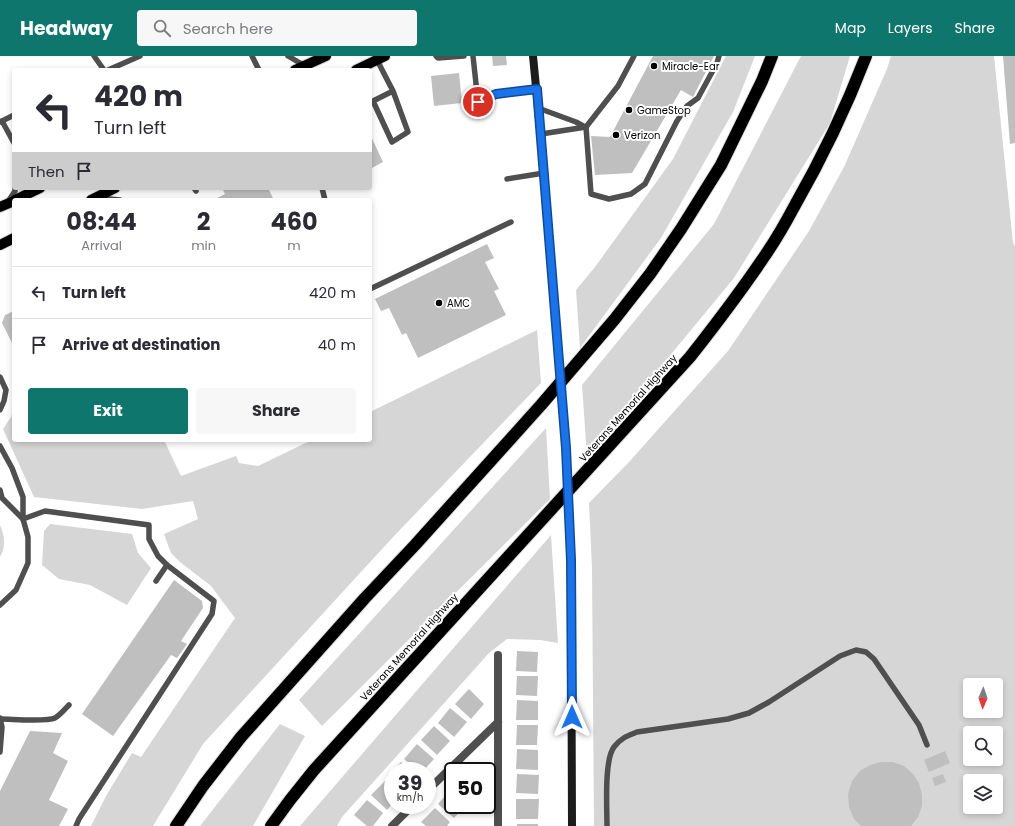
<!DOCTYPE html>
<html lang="en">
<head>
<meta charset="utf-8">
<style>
	:root { --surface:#fff; --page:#f7f7f7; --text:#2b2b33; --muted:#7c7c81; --line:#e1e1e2; --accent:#0f766e }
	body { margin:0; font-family:Poppins,sans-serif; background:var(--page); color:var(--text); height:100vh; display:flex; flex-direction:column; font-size:15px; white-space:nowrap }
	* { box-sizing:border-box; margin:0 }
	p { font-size:13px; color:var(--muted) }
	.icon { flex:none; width:22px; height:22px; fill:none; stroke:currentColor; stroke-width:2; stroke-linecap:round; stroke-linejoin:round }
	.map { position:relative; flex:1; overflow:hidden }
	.drawer { position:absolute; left:12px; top:142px; width:360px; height:244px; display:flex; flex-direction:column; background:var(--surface); border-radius:4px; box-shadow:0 2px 6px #0003 }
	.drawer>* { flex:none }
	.guide { position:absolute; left:12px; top:12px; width:360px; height:122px; border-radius:4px; box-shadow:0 2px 6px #0003; background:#fff; color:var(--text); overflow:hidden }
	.needle { width:26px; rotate:182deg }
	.buttons { position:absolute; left:963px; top:622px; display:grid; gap:8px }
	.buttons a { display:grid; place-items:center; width:40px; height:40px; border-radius:4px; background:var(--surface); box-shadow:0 2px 6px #0003; font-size:20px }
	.speed { position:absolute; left:384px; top:706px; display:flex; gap:8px; font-size:20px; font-weight:700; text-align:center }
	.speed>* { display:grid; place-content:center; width:52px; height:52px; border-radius:50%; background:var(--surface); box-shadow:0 2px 6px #0003; line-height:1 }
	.speed small { font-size:10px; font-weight:400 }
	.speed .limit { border:2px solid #111; border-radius:6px; background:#fff; color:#111 }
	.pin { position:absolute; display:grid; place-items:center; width:34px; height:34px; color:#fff; margin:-17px; border:2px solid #fff; border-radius:50%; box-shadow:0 1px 4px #0007 }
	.me { position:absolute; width:44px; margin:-22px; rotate:0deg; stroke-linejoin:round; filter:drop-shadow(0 0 3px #0008) }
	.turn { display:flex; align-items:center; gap:14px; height:84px; padding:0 16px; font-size:18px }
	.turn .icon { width:52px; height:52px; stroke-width:2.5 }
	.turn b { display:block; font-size:28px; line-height:34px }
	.then { display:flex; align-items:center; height:38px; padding:0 16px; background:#0003; gap:8px; font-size:15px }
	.eta { display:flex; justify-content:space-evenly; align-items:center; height:68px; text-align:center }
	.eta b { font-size:24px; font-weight:700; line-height:28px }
	.button { display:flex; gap:8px; margin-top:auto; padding:8px 16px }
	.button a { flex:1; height:46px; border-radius:4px; background:var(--accent); color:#fff; font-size:16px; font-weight:700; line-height:46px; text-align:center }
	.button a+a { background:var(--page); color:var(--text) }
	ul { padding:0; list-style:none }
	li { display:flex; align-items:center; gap:12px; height:52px; padding:0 16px; border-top:1px solid var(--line) }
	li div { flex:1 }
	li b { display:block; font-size:15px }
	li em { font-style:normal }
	header { display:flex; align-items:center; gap:24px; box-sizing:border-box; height:56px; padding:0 20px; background:var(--accent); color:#fff }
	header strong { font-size:19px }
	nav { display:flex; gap:22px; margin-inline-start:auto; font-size:14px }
	.search { width:280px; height:36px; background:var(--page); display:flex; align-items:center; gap:10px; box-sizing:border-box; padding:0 14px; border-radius:4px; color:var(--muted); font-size:15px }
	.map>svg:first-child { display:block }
</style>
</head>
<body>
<header>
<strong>Headway</strong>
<div class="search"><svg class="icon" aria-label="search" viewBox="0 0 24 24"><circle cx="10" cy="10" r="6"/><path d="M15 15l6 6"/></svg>Search here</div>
<nav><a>Map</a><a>Layers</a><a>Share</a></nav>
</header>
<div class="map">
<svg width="1015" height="770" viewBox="0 0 1015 770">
	<rect width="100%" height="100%" fill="#fff"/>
	<g fill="#d6d6d6" fill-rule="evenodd">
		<path d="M726,0H755L733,56L661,182L580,292L576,234L595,211L673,103Z"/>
		<path d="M801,0H850L830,67L734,222L587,400L582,329L714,168Z"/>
		<path d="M891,0H994L1013,187L1015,190V770H594L592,512L589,447L629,406L728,295L809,175L844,111L887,13ZM970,629H996V655H970ZM970,677H996V703H970ZM970,725H996V751H970Z"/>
		<path d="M537,274L541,327L394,480L203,688L153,770H91L106,740L132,697L141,701L235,562L211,530L180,506L171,497L164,478L198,463L193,445L142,453L34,441L3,373L11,361L14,352V384H164L181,420L236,400L239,407L258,410L312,384H370V356Z"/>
		<path d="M546,372L550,443L322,670L299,644Z"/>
		<path d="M50,468L132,478L138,497L151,512L127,549L90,529L59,523L42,509L44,475Z"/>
		<path d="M0,469C5,482 6,489 0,501Z"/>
		<path d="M551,479L558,587L540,584L507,583L489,597L342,761L337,770H300Z"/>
		<path d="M280,668L305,680L253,770H200Z"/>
	</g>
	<g fill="#bfbfbf">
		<path d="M492,0H506L507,9L493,10Z"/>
		<path d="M653,0H714L693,41L681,34L632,117L595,119L591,80L610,81Z"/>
		<path d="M1003,0H1015V87L1010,88Z"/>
		<path d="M459,17L462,47L434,50L431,20Z"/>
		<path d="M370,78L383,106L370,113Z"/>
		<path d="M222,132H268L274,144H213L225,138Z"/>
		<path d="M487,188L494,202L485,206L499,233L494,235L506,259L418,302L406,277L402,279L389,252L381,255L375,243Z"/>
		<path d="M14,255V291L2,267L5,259Z"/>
		<path d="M174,524L202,545L203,552L181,585L187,588L177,602L171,599L113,680L82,658Z"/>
		<path d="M517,595L538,596L537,616L516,615Z"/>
		<path d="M517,620H538L537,640L516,639Z"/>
		<path d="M469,633L484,648L471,663L455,648Z"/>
		<path d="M517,644L538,645V664H516Z"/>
		<path d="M450,652L467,666L454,681L438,667Z"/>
		<path d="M517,669H538L537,689H516Z"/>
		<path d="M434,670L450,685L437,699L421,684Z"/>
		<path d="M30,675L62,677L53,697L68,705L49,744L68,753L59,770H0V735Z"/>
		<path d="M417,688L434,703L423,715H417L404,703Z"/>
		<path d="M517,693L538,694V714L516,713Z"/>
		<path d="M945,695L950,707L929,716L924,704Z"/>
		<path d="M401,706L410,715H393V726L387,720Z"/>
		<path d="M881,706H893L904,710L913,718L919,727L922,739V750L918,761L911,770H861L854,763L849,751L848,738L852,725L860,715L870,709Z"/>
		<path d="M517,718L539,719L538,738L516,737Z"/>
		<path d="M943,718L946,726L935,730L932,722Z"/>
		<path d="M385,725L393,733V747L387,754L371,739Z"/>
		<path d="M451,733L453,735V749H466L454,762L438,748Z"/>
		<path d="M516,743H539L538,763H516Z"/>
		<path d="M367,744L383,757L373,770H367L354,759Z"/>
		<path d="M435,752L450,766L447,770H426L421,766Z"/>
		<rect x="517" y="768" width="21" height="2"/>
	</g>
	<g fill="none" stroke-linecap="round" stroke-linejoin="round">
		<defs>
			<g id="primary">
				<path d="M295,14L326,0"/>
				<path d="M356,14L385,0"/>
				<path d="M15,144L40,132"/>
				<path d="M91,144L115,132"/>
				<path d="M0,151L14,145"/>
				<path d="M0,189L14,182"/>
			</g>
			<g id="motorway">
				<path d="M176,770L203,730L241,681L365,542L415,489L541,349L614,264L650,218L681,173L721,109L762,25L772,0"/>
				<path d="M271,770L290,744L314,714L690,301C716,268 741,235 764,201C775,185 785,168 794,151C822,102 846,52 866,0"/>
			</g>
		</defs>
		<use href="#primary" stroke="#dbdbdb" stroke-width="12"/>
		<use href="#motorway" stroke="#dbdbdb" stroke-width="14"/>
		<g stroke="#4f4f4f" stroke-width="5.5">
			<path d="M94,0L104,14"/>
			<path d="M252,0L259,14"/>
			<path d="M288,0L305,10"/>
			<path d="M436,0L438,2L464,0"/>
			<path d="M473,0L478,46L496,38L537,33"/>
			<path d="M377,4L393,35L408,76L392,86L373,45L393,35"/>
			<path d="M108,14L140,0"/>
			<path d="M538,52L576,66L585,71"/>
			<path d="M2,65L14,87"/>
			<path d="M0,66L14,59"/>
			<path d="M586,71L591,138L609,143L631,138L645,128L677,65L687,50L698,42L717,7L719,0"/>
			<path d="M541,78L586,71L618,30L634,0"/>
			<path d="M507,123L544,117"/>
			<path d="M194,132L196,135"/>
			<path d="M322,132L325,144"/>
			<path d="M100,142L120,144"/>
			<path d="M7,147L15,135V132"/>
			<path d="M370,233L511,166"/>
			<path d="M0,321L6,334L4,345L0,354"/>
			<path d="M0,390L12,412L23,441V463L28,481V507L16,534L0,549"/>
			<path d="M0,434L2,442L23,463"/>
			<path d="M23,463L45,455L149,469V483L158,500L167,509L156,525"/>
			<path d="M0,662L2,671L0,696"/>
			<path d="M0,663C12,663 46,666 55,662C60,659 65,653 69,649"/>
			<path d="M76,770L79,763L212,558L214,545L167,509"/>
			<path d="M607,770C607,752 604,704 614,691C621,682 627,680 637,676L728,663L749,657L769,646L840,600L856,594L866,596L874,603L919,669L927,689"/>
		</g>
		<g stroke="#4f4f4f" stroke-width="8">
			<path d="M498,599V770"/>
			<path d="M427,735L498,666"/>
			<path d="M392,770L413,749"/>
		</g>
		<g stroke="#1c1c1c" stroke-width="8">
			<path d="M533,0L542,93L555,254"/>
			<path d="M571,504L572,770"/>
		</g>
		<use href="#primary" stroke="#000" stroke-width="10"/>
		<use href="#motorway" stroke="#000" stroke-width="12"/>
		<path stroke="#1c1c1c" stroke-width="8" d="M555,254L566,392L571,504"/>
	</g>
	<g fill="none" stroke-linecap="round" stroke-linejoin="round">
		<defs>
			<path id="route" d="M478,46L496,38L537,33L566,392L571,504L572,661"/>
		</defs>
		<use href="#route" stroke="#114b97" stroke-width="10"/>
		<use href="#route" stroke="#1a73e8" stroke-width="7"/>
	</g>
	<g fill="#000" stroke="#fff" stroke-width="1.5">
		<circle cx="654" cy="10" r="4"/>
		<circle cx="629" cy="54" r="4"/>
		<circle cx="616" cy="79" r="4"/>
		<circle cx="439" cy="247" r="4"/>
	</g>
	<g text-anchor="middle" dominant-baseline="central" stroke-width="4" stroke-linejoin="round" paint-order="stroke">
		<g font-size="10" fill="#000" stroke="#fff" text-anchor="start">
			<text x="662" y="10">Miracle-Ear</text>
			<text x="637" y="54">GameStop</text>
			<text x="624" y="79">Verizon</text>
			<text x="447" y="247">AMC</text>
		</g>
		<g font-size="10" fill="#000" stroke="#fff">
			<text transform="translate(628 352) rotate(-48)">Veterans Memorial Highway</text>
			<text transform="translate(409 591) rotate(-48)">Veterans Memorial Highway</text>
		</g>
	</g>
</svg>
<div class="buttons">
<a><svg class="needle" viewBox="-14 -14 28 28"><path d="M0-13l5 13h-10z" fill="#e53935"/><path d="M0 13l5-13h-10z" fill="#7c7c81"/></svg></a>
<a><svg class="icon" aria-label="search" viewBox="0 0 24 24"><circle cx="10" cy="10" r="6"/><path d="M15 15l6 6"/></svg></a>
<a><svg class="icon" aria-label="layers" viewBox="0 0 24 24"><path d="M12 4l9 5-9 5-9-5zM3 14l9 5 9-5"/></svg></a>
</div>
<div class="speed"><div>39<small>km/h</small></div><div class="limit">50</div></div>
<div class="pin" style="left:478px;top:46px;background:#d93025"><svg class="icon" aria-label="arrive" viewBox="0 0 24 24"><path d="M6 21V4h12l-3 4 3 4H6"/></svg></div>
<svg class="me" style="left:572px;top:661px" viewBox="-20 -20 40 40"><path d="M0-17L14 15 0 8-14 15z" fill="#1a73e8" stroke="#fff" stroke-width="4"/></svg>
<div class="guide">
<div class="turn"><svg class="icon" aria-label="left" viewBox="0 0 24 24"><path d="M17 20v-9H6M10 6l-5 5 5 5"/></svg><div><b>420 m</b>Turn left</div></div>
<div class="then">Then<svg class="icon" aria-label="arrive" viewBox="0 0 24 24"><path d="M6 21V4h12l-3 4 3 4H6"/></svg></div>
</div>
<section class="drawer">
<div class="eta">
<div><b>08:44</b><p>Arrival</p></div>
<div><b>2</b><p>min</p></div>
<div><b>460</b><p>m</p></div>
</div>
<ul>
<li><svg class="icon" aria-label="left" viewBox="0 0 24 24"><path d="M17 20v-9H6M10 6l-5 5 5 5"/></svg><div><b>Turn left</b></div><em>420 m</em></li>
<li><svg class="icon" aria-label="arrive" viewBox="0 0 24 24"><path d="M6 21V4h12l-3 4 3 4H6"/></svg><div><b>Arrive at destination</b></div><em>40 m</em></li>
</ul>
<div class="button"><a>Exit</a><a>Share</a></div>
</section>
</div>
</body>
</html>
